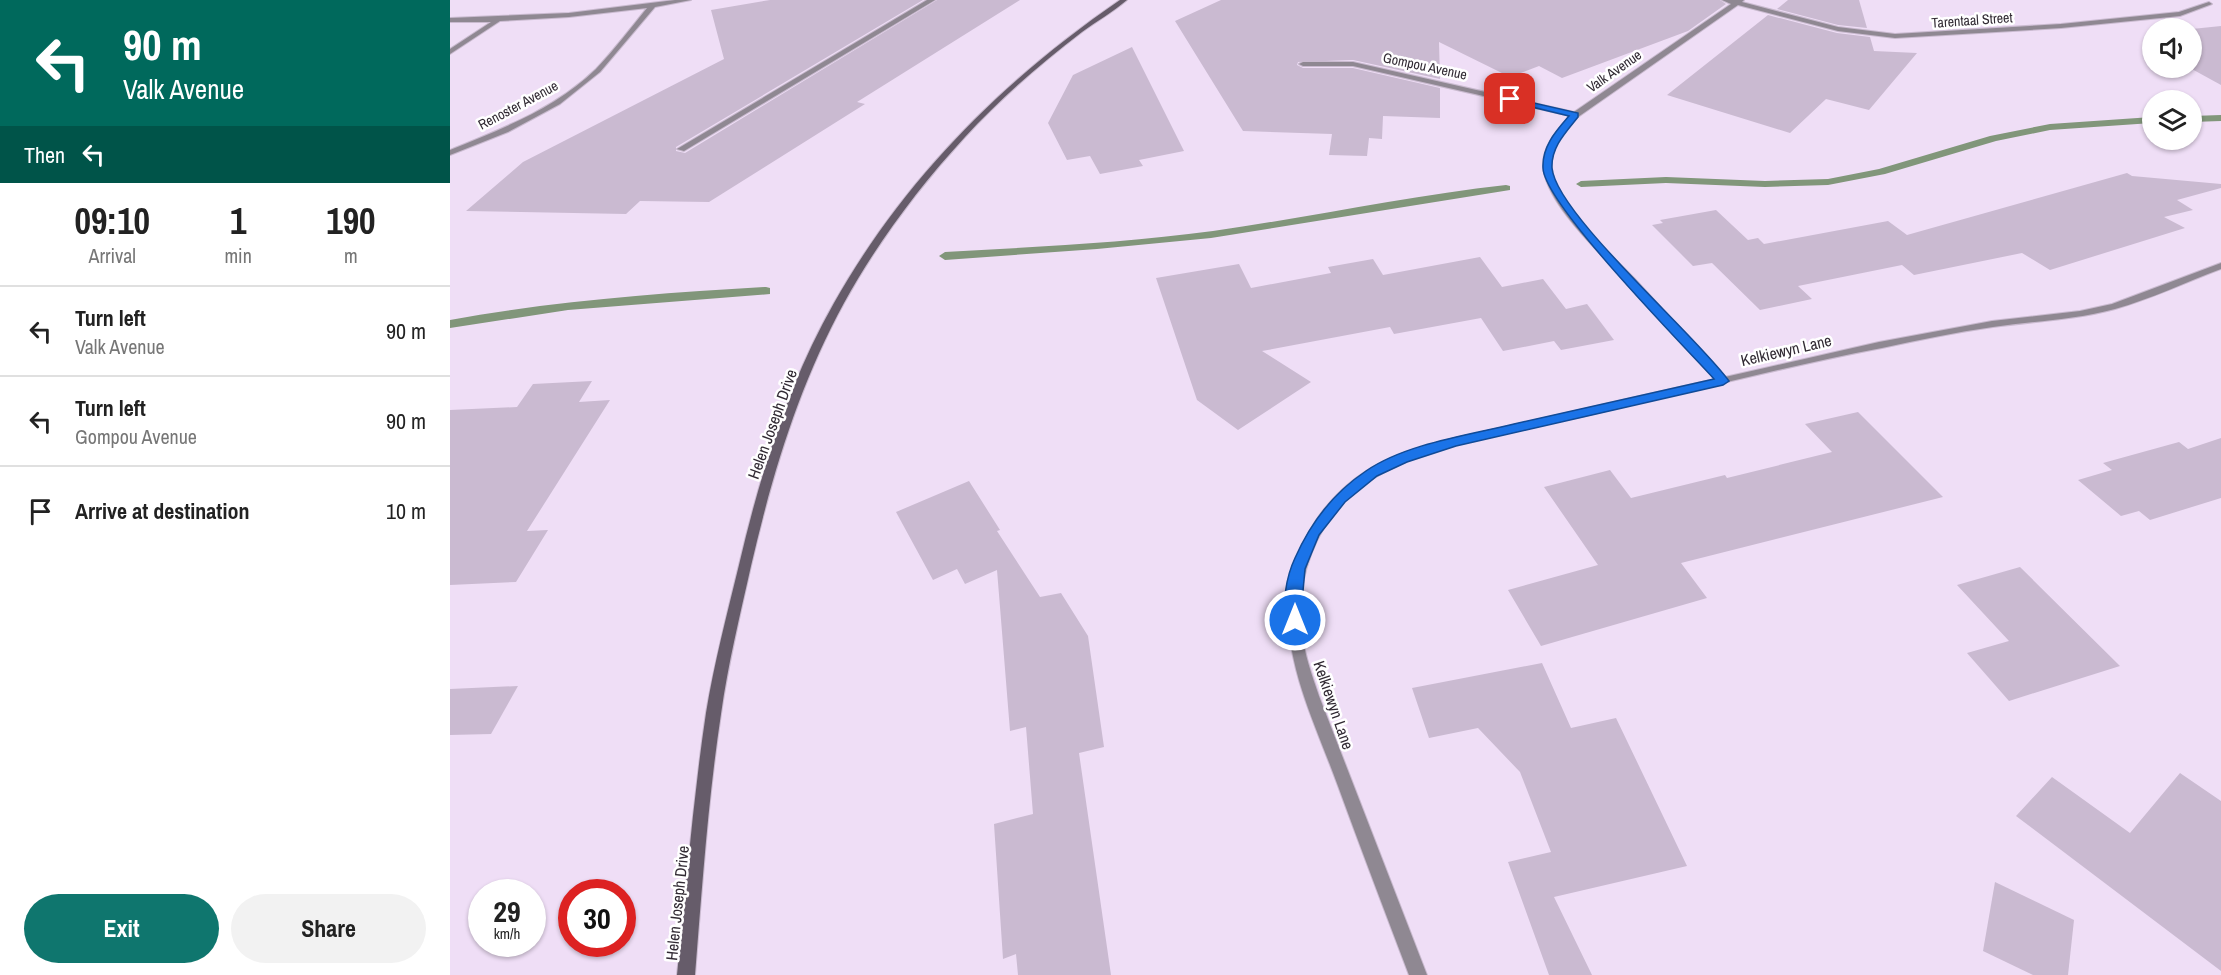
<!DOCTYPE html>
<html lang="en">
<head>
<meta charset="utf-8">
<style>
	:root { --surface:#fff; --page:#f2f2f2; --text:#222; --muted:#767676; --line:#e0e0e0; --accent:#0f766e }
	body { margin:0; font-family:"Archivo Narrow",sans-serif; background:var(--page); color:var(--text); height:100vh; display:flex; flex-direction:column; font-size:22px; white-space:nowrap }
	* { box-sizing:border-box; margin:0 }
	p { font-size:20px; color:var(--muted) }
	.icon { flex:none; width:33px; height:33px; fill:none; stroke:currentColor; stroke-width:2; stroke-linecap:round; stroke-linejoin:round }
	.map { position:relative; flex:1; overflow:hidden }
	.drawer { display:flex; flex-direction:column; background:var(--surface); width:450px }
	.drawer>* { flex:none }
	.top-card { background:#00695c; color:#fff; overflow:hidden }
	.buttons { position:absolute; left:1692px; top:18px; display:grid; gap:12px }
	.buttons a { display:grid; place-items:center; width:60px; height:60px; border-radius:50%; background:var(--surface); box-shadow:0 2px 4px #0004; font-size:30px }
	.speed { position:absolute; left:18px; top:879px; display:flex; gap:12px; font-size:30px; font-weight:700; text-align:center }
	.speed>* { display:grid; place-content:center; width:78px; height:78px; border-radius:50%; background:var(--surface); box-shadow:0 2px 4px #0004; line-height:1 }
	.speed small { font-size:15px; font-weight:400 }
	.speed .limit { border:9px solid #d22; background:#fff; color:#111 }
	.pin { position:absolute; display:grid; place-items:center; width:51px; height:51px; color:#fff; margin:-26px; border-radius:12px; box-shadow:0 3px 9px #0006 }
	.me { position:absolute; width:66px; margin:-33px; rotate:0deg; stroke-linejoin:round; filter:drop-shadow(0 0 4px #0008) }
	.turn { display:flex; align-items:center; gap:21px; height:126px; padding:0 24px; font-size:27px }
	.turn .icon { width:78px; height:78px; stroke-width:2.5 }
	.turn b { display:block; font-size:42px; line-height:51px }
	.then { display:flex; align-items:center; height:57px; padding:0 24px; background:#0003; gap:12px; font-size:22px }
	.eta { display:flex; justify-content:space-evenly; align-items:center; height:102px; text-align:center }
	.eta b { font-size:36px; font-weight:800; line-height:42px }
	.cta { display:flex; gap:12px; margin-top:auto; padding:12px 24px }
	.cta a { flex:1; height:69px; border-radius:36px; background:var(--accent); color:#fff; font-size:24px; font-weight:800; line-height:69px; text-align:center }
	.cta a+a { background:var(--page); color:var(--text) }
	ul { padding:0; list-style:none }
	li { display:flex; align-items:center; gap:18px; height:90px; padding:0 24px; border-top:2px solid var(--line) }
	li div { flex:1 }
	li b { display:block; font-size:22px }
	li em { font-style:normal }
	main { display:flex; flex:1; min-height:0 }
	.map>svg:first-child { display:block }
</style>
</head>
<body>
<main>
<section class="drawer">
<div class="top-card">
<div class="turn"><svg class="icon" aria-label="left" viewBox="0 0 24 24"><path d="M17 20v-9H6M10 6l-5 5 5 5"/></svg><div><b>90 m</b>Valk Avenue</div></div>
<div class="then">Then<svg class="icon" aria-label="left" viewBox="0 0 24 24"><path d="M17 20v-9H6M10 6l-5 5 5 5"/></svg></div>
</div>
<div class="eta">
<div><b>09:10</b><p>Arrival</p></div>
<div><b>1</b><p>min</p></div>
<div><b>190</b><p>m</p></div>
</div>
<ul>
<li><svg class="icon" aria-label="left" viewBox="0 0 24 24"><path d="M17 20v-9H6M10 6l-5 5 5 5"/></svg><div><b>Turn left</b><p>Valk Avenue</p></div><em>90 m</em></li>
<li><svg class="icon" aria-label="left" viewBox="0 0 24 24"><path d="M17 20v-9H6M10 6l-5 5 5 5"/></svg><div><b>Turn left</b><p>Gompou Avenue</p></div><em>90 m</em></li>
<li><svg class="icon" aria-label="arrive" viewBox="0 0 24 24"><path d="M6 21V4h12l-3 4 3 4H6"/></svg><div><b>Arrive at destination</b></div><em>10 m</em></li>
</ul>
<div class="cta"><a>Exit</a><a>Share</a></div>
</section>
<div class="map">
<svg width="1771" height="975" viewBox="0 0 1771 975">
	<rect width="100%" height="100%" fill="#efdef6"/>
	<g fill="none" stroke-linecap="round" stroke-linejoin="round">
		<g fill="#81967a" fill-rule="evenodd">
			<path d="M1771,115V121L1742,122V116Z"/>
			<path d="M1702,117V123L1600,130L1546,141L1435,174L1378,185L1315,187L1216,183L1131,187L1126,184L1131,181L1216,177L1315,181L1378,179L1429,169L1540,136L1600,124Z"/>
			<path d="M1056,185L1060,186V190L761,238L647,249L495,260L489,256L495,252C584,247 674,243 763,231C861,217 958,196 1056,185Z"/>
			<path d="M316,287L320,288V294L118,310L0,328V320C105,301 210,293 316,287Z"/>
		</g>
	</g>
	<g fill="#cabad1">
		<path d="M320,0H473L226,147V151L235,153L487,0H570L407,102L415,104L259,202L190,201L176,214L16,211L73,162L274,59L261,10Z"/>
		<path d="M771,0H1270L1276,4L1238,31L1112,78L1089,66L1060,77L989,42L990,79L903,60L848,62L847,65L853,68H903L990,88V118L933,116L932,139L919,138L917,156L879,155L882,134L793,131L725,21Z"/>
		<path d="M1338,0H1409L1417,28L1388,25L1327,9Z"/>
		<path d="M1318,15L1387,33L1420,37L1424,51L1467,53L1419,110L1376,99L1340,133L1217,95Z"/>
		<path d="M1771,26V85L1740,68L1742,29Z"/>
		<path d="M682,47L734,151L689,160L693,166L650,174L640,156L617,160L598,123L623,75Z"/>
		<path d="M1677,173L1682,176L1771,184V188L1727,200L1743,210L1714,217L1735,228L1600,270L1572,253L1464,275L1452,265L1348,286L1362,299L1310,310L1262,263L1243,266L1202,225L1213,223L1210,220L1266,210L1298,240L1308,238L1314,244L1438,221L1457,235Z"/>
		<path d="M1030,257L1052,287L1093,279L1116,309L1137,304L1164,340L1111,350L1104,341L1053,351L1031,318L944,334L940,327L812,351L861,382L788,430L747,400L706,278L789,264L801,288L881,273L878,267L923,259L933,275Z"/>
		<path d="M142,381L129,402L160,400L77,531L98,530L66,582L0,585V410L67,407L83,384Z"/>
		<path d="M1408,412L1493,497L1231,563L1257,598L1091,646L1058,590L1148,565L1094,487L1160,470L1181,498L1275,475L1277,478L1382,452L1355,424Z"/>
		<path d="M1771,438V498L1700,520L1689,511L1671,516L1628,480L1662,470L1653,463L1729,442L1738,449Z"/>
		<path d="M519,481L550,530L547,531L590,597L611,593L638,636L654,747L629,753L661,975H568L566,954L553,959L544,824L583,814L576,727L560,731L547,570L515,584L507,569L483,580L446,512Z"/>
		<path d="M1570,567L1670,666L1559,701L1517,653L1559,641L1507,585Z"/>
		<path d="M1092,663L1121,728L1166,718L1237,866L1104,897L1142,975H1099L1058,862L1101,852L1070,772L1028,728L979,738L962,688Z"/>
		<path d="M68,686L41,734L0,735V689Z"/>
		<path d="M1730,773L1771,801V971L1566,816L1602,777L1680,833Z"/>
		<path d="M1545,882L1624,920L1618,975H1583L1533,951Z"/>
	</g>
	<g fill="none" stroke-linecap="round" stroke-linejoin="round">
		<defs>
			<g id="street">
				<path d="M225,0H241L205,7L150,72L110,104L58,132L0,155V150C51,129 105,109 146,69C164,50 180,29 197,8L119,17L50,21L0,54V49L41,22H0V18L119,13Z"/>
				<path d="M477,0H485L234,151L227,149Z"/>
				<path d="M1272,0H1294L1292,2L1388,27L1445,34L1611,24L1729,12L1759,2L1762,4L1730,16L1611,28L1445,38L1388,31L1288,5L1128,117C1115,131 1099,148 1102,169C1107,209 1157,250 1184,278C1214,311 1245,344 1275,377L1429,342L1542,321L1630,311L1662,304L1771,263V269C1736,282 1701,299 1665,309C1625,320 1584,321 1543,327C1506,332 1469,340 1432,348C1332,367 1234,393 1135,416C1067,431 961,446 907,490C866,523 845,579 852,631C854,654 862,675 869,696L977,975H959C935,912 911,849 888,786C857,701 813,625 857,536C872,506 898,480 927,465C972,443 1024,434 1072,423C1137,408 1201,393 1265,379C1236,347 1207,316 1179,284C1154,257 1092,201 1093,163C1094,145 1108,129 1120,116L903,66H853L849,64L853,62H903L1124,112L1281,4Z"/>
			</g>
			<path id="secondary" d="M670,0H677C663,12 647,21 632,32C590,64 551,98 515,137C469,187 427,243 394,303C349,385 322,475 301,566C290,615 278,664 271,714C258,800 252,888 245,975H227C236,888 243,800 256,713C264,664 277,614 289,565C310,475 338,384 384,303C454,179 553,80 670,0Z"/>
		</defs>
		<use href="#street" stroke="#c9bacf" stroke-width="2"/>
		<use href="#secondary" stroke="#c9bacf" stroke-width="2"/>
		<use href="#street" fill="#8f8892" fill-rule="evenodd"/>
		<use href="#secondary" fill="#665c6a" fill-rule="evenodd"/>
	</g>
	<path fill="#1a73e8" stroke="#114b97" stroke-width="1.5" d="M1057,97L1128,113V117C1116,132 1101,147 1102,168C1106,214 1247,336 1279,381L1273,385L1006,446L957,462L927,476L895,502L869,535L855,569L850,624H839C830,606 837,575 845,558C861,522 883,493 916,471C955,444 1018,435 1064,424C1131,409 1198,394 1264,379C1233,345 1094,204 1093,168C1092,146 1106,131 1119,116L1057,101Z"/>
	<g text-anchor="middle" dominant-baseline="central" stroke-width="5" stroke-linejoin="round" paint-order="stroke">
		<g font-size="14" fill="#312a33" stroke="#fff">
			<text transform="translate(1522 20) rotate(-4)">Tarentaal Street</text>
			<text transform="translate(975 66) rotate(12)">Gompou Avenue</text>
			<text transform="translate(1164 71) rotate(-35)">Valk Avenue</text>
			<text transform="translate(68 105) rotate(-28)">Renoster Avenue</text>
		</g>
		<g font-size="16" fill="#312a33" stroke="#fff">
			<text transform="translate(1336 350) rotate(-13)">Kelkiewyn Lane</text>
			<text transform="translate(322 424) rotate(-70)">Helen Joseph Drive</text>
			<text transform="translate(884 705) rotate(71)">Kelkiewyn Lane</text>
			<text transform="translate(227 903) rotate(-84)">Helen Joseph Drive</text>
		</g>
	</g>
</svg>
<div class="buttons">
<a><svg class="icon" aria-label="sound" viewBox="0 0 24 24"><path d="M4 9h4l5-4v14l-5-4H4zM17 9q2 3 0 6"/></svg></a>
<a><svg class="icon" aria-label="layers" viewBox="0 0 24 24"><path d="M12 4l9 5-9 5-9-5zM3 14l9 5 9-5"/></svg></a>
</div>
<div class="speed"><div>29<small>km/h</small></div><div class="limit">30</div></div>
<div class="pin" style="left:1060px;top:99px;background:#d93025"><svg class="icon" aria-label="arrive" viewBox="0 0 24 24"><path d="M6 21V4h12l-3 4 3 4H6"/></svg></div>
<svg class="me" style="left:845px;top:620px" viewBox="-20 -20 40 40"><circle r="17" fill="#1a73e8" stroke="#fff" stroke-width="3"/><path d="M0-11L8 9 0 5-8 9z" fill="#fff"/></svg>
</div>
</main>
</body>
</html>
